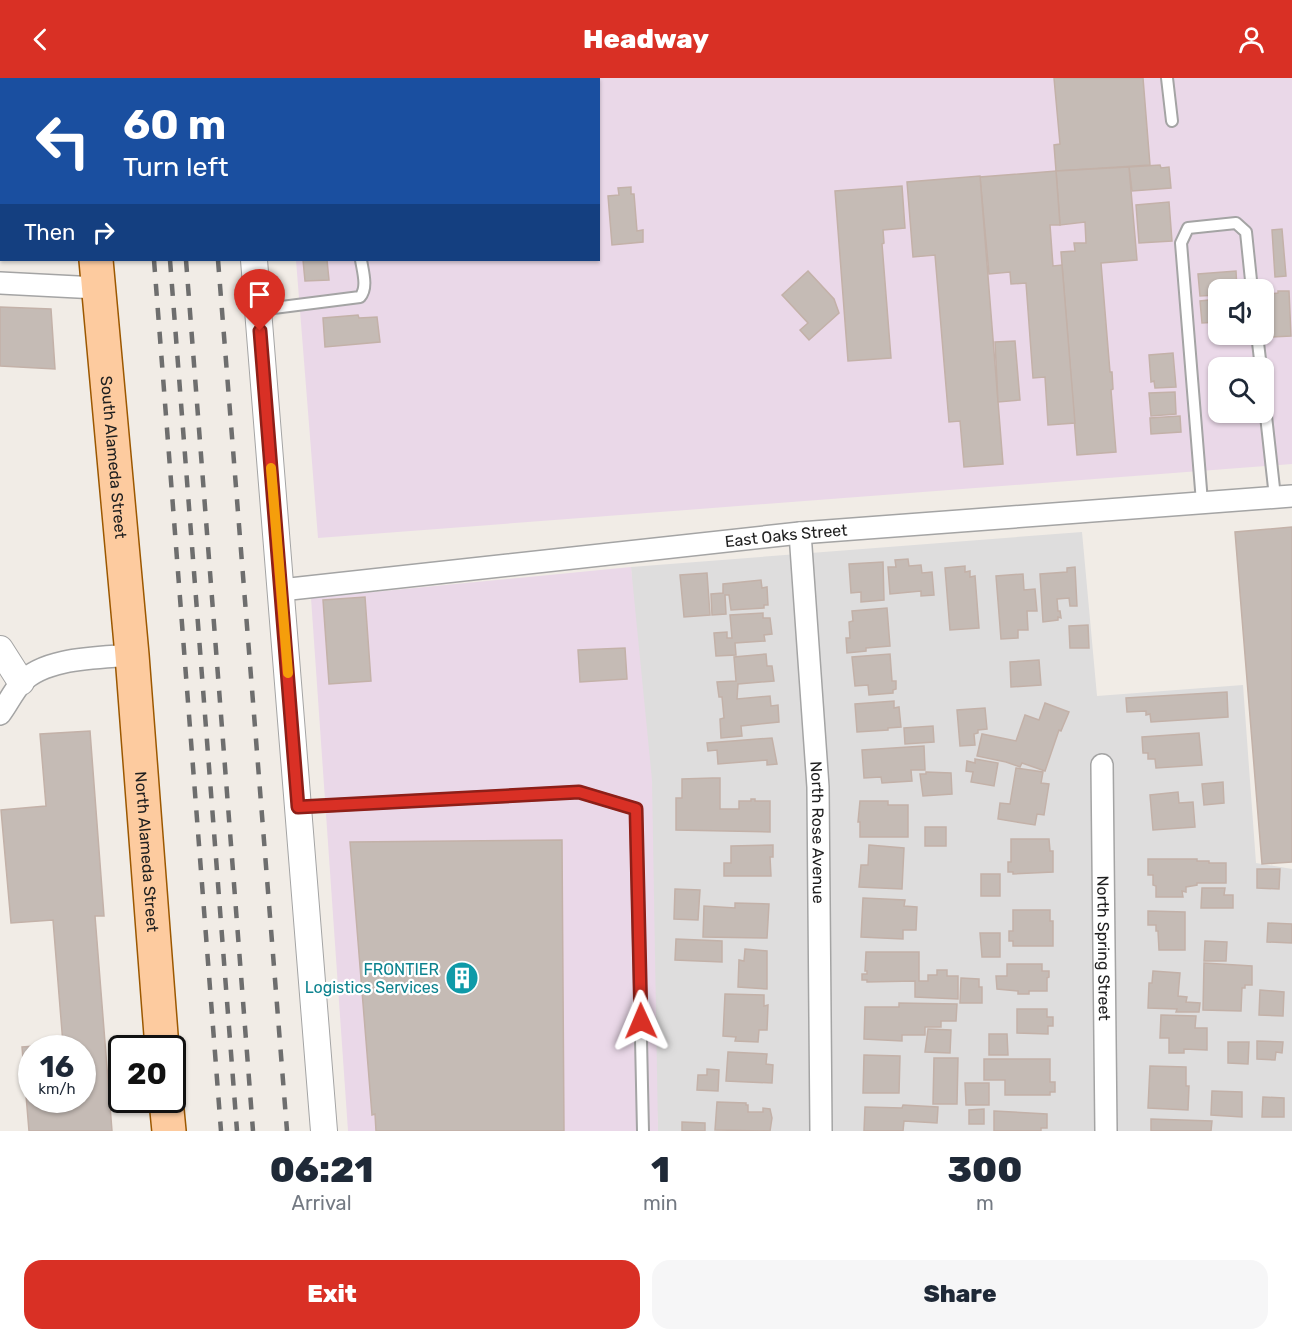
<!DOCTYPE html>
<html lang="en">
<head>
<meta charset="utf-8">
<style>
	:root { --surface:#fff; --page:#f6f6f7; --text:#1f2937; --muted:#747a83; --accent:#d93025 }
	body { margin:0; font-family:Rubik,sans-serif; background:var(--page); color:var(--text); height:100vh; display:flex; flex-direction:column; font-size:22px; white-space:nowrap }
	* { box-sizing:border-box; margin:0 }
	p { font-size:20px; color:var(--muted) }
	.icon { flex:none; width:33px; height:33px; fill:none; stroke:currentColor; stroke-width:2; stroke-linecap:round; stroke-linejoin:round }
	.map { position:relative; height:1053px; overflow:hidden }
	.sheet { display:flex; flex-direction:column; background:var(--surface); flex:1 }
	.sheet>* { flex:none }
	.hud { position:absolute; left:0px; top:0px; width:600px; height:183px; box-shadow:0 2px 4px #0004; background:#1a4fa0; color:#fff; overflow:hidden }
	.buttons { position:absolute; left:1208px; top:201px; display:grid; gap:12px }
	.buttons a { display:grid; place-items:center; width:66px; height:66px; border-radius:12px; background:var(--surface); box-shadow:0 2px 4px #0004; font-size:30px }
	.speed { position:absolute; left:18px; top:957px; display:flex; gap:12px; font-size:30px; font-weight:700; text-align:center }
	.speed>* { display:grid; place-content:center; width:78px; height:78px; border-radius:50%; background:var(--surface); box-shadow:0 2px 4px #0004; line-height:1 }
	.speed small { font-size:15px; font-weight:400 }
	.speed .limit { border:3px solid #111; border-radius:9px; background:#fff; color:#111 }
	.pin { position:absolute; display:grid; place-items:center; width:51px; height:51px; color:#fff; margin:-62px -26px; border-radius:50% 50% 50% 0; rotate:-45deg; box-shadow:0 0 6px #0007 }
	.pin .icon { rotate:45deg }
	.me { position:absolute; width:66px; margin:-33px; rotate:359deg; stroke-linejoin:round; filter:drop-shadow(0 0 4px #0008) }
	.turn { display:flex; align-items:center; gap:21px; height:126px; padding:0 24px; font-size:27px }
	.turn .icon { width:78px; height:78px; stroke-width:2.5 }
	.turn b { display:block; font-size:42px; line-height:51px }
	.then { display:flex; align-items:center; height:57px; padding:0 24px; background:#0003; gap:12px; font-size:22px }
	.eta { display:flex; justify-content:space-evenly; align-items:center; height:102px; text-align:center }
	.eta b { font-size:36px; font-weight:800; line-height:42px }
	.cta { display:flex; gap:12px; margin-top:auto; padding:12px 24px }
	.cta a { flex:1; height:69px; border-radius:18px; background:var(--accent); color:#fff; font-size:24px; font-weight:800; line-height:69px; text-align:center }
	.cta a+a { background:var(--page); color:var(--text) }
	header { display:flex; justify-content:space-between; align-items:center; height:78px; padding:0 24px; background:var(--accent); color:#fff; font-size:27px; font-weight:800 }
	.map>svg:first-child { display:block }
</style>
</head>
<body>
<header><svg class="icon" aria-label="back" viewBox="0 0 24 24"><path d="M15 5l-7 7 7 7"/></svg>Headway<svg class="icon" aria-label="person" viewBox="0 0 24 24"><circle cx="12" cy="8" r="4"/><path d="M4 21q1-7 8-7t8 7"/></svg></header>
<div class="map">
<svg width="1292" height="1053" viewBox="0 0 1292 1053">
	<rect width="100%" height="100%" fill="#f1ece6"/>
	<path fill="#dedddd" d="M1082,454L1097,618L1243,607L1256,785L1292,791V1053H658L631,489Z"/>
	<g fill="#ead8e8" fill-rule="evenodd">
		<path d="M281,0H1292V386L318,460L296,182H598V2ZM1218,212H1263V256H1218ZM1218,290H1263V334H1218Z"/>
		<path d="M631,489L652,702L658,1053H348L311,520Z"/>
	</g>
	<g fill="#c5bbb5" stroke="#c3b1a8" stroke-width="1.5" fill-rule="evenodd">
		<path d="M0,0L39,2H2V105Z"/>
		<path d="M1054,0H1143L1150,87L1056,93L1054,67L1060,66Z"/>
		<path d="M1160,87L1161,90L1169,89L1171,110L1132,113L1129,89Z"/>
		<path d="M1129,89L1137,182L1101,185L1110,294H1112L1113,311L1111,312L1116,374L1077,377L1061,174L1075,173L1074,165H1086L1085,144L1060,147L1056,93Z"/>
		<path d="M1056,93L1060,147H1050L1053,188L1062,187L1075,345L1048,347L1045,299L1033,300L1026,205L1011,206L1010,194L989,196L980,99Z"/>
		<path d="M980,98L1003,386L964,389L960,343L949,344L935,177L913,179L907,104Z"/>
		<path d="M902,108L905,150L883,152L884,165L882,166L891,280L848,283L835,113Z"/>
		<path d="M631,109V116H634L637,153L643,152V164L612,167L608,118L619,117L618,110Z"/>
		<path d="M1169,124L1172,163L1139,165L1136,127Z"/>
		<path d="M1282,151L1286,198L1275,199L1272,152Z"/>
		<path d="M303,182H327L329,202L305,203Z"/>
		<path d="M808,193L834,221L839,235L809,262L800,252L808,245L782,217Z"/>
		<path d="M1236,193L1237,212H1218V217L1200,218L1198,196Z"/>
		<path d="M1278,213H1289L1291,258L1272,259L1270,216L1278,215Z"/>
		<path d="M1218,221V244L1202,245L1200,223Z"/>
		<path d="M0,229L51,231L55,291L0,288Z"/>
		<path d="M358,237L359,240L377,239L380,264L325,269L323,240Z"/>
		<path d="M1015,263L1020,322L998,324L995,264Z"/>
		<path d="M1173,275L1176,309L1155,310L1154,303L1151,304L1149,277Z"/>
		<path d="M1175,314L1176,336L1151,338L1149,315Z"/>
		<path d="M1180,338L1181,354L1151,356L1150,340Z"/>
		<path d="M1292,449V784L1262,786L1235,454Z"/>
		<path d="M908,481L909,488L921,487L922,495L932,494L934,517L921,518V513L890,516L888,489H896L895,482Z"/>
		<path d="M883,484L884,522L861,524V514L851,515L849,486Z"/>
		<path d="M965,488V494L970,493V499L975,498L979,550L950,552L945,490Z"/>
		<path d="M1075,489L1077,528H1070L1069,520L1057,521L1058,533H1060L1061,540L1058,539V542L1043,544L1040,496L1067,494V490Z"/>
		<path d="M707,495L710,537L684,539L680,497Z"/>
		<path d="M1023,496L1024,512L1035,511L1037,533H1027L1028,552H1018V560L1001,561L996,498Z"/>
		<path d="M761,502L762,510L767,509L768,527H764V530L731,532L729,517H725L726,536L712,537L711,516L723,515V506Z"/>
		<path d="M365,519L371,603L329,606L323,522Z"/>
		<path d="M887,530L890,568L866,570V573L847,575L846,560H850L849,544L853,543L852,533Z"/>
		<path d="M763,535V540H770L772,556L764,557L765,563L735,565L736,577L716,578L714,555L727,554V560H732L730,537Z"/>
		<path d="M1088,547L1089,570H1070L1069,548Z"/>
		<path d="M625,570L627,601L580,604L578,572Z"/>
		<path d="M766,576L767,588H772L774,603L738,606L737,621L770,618L771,628L778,627L779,644L741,648L742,658L721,660L720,641L724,640L722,619H719L717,604L736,603L734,579Z"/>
		<path d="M890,576L892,603H896V611L893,612V615L869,617L868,607L855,608L852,579Z"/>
		<path d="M1039,582L1041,607L1011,609L1010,584Z"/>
		<path d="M1227,614L1228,639L1151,644L1150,636L1146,637V633L1127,634L1126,620Z"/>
		<path d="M894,623V630L899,629L901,649L888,650V652L857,654L855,626Z"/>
		<path d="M1045,625L1069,634L1061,653L1059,652L1045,693L1022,685L1020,689L1006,684L977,678L982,656L1016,663L1025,637L1039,642Z"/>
		<path d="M985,630L987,651L978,652V655L974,656L975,667L960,668L957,632Z"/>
		<path d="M933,648L934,664L905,666L904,650Z"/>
		<path d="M90,653L104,838H95L112,1053H29L22,969L63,966L53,842L11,845L1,732L46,728L40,656ZM32,970H82V1022H32Z"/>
		<path d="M1199,655L1202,687L1156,690L1155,681H1148V675H1143L1142,659Z"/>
		<path d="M772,660L777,686L767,687V682L718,686L717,672L708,673L707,665Z"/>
		<path d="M924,668L925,692H911L912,703L882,705L881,699L864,700L862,672Z"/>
		<path d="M975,681L998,685L994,708L971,704L973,694L966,693L967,683L975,685Z"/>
		<path d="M1016,690L1043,694L1041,705L1049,706L1044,737L1037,736L1035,747L998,741L1000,725L1010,726Z"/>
		<path d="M926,694L951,695L952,716L923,718L920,696H926Z"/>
		<path d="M713,700H720V731H739V723H751V721H755V723H770V754L676,752V720H682V701Z"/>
		<path d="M1223,704L1224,725L1204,727L1202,706Z"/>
		<path d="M1178,714L1179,725L1193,724L1195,749L1153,752L1150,717Z"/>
		<path d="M860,723H888V727H908V759H860V744H858Z"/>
		<rect x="925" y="749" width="21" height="19"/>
		<path d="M1011,761H1049L1050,773H1053V794L1013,796V794H1008V784H1011Z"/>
		<path d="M562,762L564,1053H376L375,1036L372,1037L350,764Z"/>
		<path d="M773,767V779H770L771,798H724V785H731V768Z"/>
		<path d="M869,767L904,770L902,811L859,809L861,787H868Z"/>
		<path d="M1148,781H1197V783H1209V785H1226V805H1197V807L1186,809V814L1182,813L1183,819H1156V808L1153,807V797H1148Z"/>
		<path d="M1257,791H1280L1279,811L1257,810Z"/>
		<rect x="981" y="796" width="19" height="22"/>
		<path d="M1202,810H1225L1224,817H1233V830H1201Z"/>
		<path d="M675,811L700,812L698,842L674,841Z"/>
		<path d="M863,820L905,822L904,828L917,829L916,852H903V861L861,859Z"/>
		<path d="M735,825L769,826L767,860L703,859L704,828L735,830Z"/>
		<path d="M1013,832H1050V843H1053V868H1013V863H1009V853H1013Z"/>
		<path d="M1148,833L1185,834V872H1159L1158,853H1156V847H1148Z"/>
		<path d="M1268,845L1292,846V865L1267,864Z"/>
		<path d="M980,855H1000V879H982Z"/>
		<path d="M676,861L722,863V884L675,882Z"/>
		<path d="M1205,863L1227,864L1226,883H1204Z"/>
		<path d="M745,871L767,873V911L738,909L739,882L744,883Z"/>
		<path d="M866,874H919V903H928V897H937V892H947V898H958V921L915,919V903L867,904V902H862V896H867V893H865Z"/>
		<path d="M1204,885L1252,888V907H1245V910H1242L1241,933L1203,932Z"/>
		<path d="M1007,886H1042V893H1049V899L1047,900V913H1029V916H1018V913L997,911L996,898H1007Z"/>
		<path d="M1153,893L1180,895L1178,918L1187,919L1186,924L1200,925L1199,934H1176L1177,931L1148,930L1149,905H1152Z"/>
		<path d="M961,900L979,901V909H982V925H960Z"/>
		<path d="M1260,912L1284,914L1283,938L1259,937Z"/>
		<path d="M725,916L764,917V928L768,927L767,952H759L758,964L735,963L736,959L723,958Z"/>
		<path d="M899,925L957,926L956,943H941V949H925V957H902V963L864,961L865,929H899Z"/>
		<path d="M1017,931H1047V939H1053V948H1048V956L1017,955Z"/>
		<path d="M1161,937L1196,938L1195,950H1207V972L1184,971V975H1169V960H1160Z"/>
		<path d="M928,951L951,952L950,975L925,974Z"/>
		<path d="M989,956H1007L1008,977H989Z"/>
		<path d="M1257,963L1283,964L1282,975L1276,974L1275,982L1257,981Z"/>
		<path d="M1228,964H1249L1248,986L1228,985Z"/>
		<path d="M728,974L767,976L766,986L773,987L772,1005L726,1003Z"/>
		<path d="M864,977L900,978L899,1015H863Z"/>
		<path d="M934,980H958L957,1026H933Z"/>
		<path d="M984,981H1050V1004H1055V1014H1050V1017H1005V1002H984Z"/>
		<path d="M1150,988L1186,989V1008H1189L1188,1032L1148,1030Z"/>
		<path d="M707,991L719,992L718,1013L697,1012L698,997H707Z"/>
		<path d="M965,1005H989V1027H966Z"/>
		<path d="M1212,1013L1242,1014V1039L1211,1037Z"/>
		<path d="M1263,1019L1284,1020V1039H1262Z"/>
		<path d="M717,1024L746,1025V1027H748V1034H763V1030L770,1031L772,1040L770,1053L715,1052Z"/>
		<path d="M903,1027L938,1029L937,1045L904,1043L903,1053H864L865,1029L902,1030Z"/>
		<path d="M984,1031V1046H969V1032Z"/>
		<path d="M994,1033L1047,1036V1050H1041V1053H994Z"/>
		<path d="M1151,1041L1212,1043L1211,1053H1151Z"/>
		<path d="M682,1044L705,1045V1053H682Z"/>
	</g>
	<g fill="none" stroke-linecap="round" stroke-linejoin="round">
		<defs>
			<g id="service">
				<path d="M308,0V2"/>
				<path d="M1167,0L1172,43"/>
				<path d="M258,232L360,219C368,210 363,194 361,182"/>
				<path d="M1257,256L1261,290"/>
				<path d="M1263,311L1275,419"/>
				<path d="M1202,424L1181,165L1188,150L1236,145L1246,154L1252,212"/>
				<path d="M299,729L579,714L636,731L643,1053"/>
			</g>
			<g id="minor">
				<path d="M0,205L97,210"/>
				<path id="s1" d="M800,455L818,709L821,1053"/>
				<path id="s2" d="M281,512L800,455L1292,418"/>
				<path d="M0,636C7,627 13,614 21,605C45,579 99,580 132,577"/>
				<path id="s3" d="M1102,687L1106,1053"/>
			</g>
			<g id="tertiary">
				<path d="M239,0V2"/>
				<path d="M254,182L324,1053"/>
				<path d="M0,571L21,604"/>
			</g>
			<g id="primary">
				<path d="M85,0V2"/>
				<path id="s4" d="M96,182L132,577L162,970"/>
				<path d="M166,1022L169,1053"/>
			</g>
		</defs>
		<use href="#service" stroke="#a4a4a4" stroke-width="14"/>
		<use href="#minor" stroke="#a4a4a4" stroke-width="24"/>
		<use href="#tertiary" stroke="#a4a4a4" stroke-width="28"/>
		<use href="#primary" stroke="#9c5800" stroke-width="36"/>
		<use href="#service" stroke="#fff" stroke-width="10"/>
		<use href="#minor" stroke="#fff" stroke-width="21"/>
		<use href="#tertiary" stroke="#fff" stroke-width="26"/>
		<use href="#primary" stroke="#fdcb9f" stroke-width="33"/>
		<g stroke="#6e6e6e" stroke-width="4.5" stroke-dasharray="12 12" stroke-linecap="butt">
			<path d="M139,0V2"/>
			<path d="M156,0V2"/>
			<path d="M171,0V2"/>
			<path d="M204,0V2"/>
			<path d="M154,182L221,1053"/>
			<path d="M170,182L237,1053"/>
			<path d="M186,182L253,1053"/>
			<path d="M218,182L287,1053"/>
		</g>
	</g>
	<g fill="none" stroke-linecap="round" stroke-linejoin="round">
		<defs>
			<path id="route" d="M260,253L298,729L579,714L636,731L641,943"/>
		</defs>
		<use href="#route" stroke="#8d1f18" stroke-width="15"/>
		<use href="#route" stroke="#d93025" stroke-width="10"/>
		<path stroke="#f59e0b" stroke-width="10" d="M271,390L288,595"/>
	</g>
	<defs>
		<symbol id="building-disc" viewBox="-11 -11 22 22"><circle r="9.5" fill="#0f9aa8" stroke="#fff"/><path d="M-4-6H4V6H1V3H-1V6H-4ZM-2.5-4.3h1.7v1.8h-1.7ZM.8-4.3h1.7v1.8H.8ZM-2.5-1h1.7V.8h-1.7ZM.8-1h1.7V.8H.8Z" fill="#fff"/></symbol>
	</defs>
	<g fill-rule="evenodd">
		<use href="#building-disc" x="443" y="881" width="38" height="38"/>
	</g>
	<g text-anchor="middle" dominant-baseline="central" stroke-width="4.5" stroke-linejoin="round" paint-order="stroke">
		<g font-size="16" fill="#202020" stroke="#fff">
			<text stroke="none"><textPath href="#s4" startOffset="198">South Alameda Street</textPath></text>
			<text stroke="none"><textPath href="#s2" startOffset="508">East Oaks Street</textPath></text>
			<text stroke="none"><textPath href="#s1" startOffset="300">North Rose Avenue</textPath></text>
			<text stroke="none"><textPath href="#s4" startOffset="594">North Alameda Street</textPath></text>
			<text stroke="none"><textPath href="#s3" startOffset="183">North Spring Street</textPath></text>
		</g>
		<g font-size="16" fill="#0d838f" stroke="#fff" text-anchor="end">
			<text x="439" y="891">FRONTIER<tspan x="439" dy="18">Logistics Services</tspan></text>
		</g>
	</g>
</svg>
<div class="buttons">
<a><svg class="icon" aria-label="sound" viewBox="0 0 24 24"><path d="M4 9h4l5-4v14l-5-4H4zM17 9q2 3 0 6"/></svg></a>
<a><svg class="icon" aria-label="search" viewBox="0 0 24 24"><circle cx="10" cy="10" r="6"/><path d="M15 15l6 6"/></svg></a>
</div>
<div class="speed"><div>16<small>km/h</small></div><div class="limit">20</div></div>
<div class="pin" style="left:260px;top:253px;background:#d93025"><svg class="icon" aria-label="arrive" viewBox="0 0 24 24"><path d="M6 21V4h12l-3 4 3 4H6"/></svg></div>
<svg class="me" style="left:641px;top:943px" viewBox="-20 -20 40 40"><path d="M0-17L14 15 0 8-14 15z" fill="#d93025" stroke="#fff" stroke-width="4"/></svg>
<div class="hud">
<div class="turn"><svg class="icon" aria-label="left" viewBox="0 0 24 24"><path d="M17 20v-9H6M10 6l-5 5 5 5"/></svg><div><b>60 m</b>Turn left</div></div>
<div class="then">Then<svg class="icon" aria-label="right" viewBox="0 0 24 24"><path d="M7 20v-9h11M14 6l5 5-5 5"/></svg></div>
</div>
</div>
<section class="sheet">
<div class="eta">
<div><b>06:21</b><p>Arrival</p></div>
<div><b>1</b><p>min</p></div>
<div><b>300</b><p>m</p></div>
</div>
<div class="cta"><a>Exit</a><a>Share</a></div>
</section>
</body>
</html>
